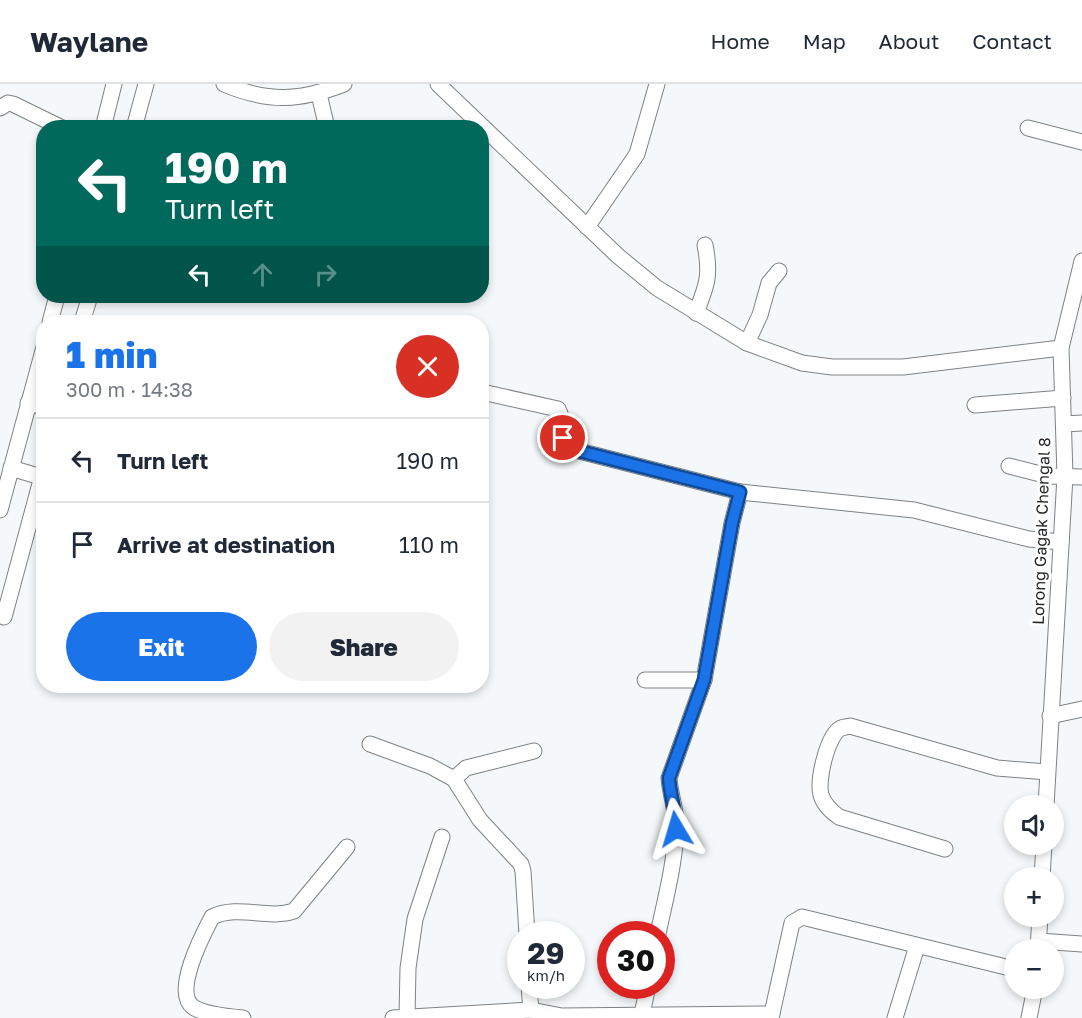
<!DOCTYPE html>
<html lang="en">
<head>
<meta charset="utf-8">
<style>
	:root { --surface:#fff; --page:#f2f2f3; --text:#1f2937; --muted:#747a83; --line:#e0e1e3; --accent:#1a73e8 }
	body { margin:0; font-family:"Golos Text",sans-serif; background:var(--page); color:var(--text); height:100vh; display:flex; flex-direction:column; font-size:22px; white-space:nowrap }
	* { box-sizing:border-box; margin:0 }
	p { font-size:20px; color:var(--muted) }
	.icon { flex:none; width:33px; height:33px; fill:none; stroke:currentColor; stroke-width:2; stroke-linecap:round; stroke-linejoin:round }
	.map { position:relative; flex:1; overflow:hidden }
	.side { position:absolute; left:36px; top:231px; width:453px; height:378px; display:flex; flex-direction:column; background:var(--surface); border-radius:24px; box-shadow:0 3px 9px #0003 }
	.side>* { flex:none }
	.top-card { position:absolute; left:36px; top:36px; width:453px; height:183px; border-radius:24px; box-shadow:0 3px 9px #0003; background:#00695c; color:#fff; overflow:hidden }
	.tools { position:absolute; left:1004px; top:711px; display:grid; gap:12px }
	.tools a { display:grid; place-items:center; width:60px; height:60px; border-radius:50%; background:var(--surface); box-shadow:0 3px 9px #0003; font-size:30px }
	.speed { position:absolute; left:507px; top:837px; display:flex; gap:12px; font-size:30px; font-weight:700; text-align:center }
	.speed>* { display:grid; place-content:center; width:78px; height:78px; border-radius:50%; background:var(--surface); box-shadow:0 3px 9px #0003; line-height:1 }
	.speed small { font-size:15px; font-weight:400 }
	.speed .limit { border:9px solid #d22; background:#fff; color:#111 }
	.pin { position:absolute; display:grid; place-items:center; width:51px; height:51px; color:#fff; margin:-26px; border:3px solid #fff; border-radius:50%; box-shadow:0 2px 6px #0007 }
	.me { position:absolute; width:66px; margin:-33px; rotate:353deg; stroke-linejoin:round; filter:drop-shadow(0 0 4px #0008) }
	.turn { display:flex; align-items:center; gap:21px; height:126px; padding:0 30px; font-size:27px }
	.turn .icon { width:78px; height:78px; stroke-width:2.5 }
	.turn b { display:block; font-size:42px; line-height:51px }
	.lanes { display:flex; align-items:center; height:57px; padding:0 30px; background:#0003; justify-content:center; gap:30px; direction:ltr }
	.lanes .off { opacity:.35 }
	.round { display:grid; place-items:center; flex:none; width:63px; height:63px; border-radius:32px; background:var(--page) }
	.head { display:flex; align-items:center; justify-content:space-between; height:102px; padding:0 30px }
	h1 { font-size:36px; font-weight:800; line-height:45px; color:var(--accent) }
	.action { display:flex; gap:12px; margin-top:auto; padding:12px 30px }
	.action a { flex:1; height:69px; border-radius:36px; background:var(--accent); color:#fff; font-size:24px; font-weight:800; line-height:69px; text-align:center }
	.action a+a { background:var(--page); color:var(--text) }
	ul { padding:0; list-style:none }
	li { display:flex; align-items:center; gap:18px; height:84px; padding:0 30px; border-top:2px solid var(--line) }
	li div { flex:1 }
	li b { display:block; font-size:22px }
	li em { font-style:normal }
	header { display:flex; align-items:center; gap:36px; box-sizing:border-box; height:84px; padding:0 30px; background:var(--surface); border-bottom:2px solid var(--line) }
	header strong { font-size:28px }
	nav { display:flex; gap:33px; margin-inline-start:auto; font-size:21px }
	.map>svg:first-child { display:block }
</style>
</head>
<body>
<header>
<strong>Waylane</strong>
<nav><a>Home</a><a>Map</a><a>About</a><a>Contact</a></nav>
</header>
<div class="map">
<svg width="1082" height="934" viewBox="0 0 1082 934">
	<rect width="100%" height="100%" fill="#f4f8fa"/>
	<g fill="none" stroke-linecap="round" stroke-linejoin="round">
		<defs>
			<g id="minor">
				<path d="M224,0C269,19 300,17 344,0"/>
				<path d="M438,0L618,172L657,204L747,259L802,279L832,283H903L1061,264"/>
				<path d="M319,10L327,44"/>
				<path d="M0,24L8,19L13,20L62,44"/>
				<path d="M103,44L114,0"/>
				<path d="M134,44L146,0"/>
				<path d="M1028,44L1082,58"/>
				<path d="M587,143L637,70L657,0"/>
				<path d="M696,229C707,201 711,191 705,161"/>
				<path d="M50,238L57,212"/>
				<path d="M82,238L90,212"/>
				<path d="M747,259L760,231L769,199L779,187"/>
				<path d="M482,308L558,325C568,344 555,356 579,367L740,408"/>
				<path d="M28,319L44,323"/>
				<path d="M975,321L1063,314"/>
				<path d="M1064,340L1082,339"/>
				<path d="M1009,382L1048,392L1082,393"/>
				<path d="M11,384L41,393"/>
				<path d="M0,426L44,263"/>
				<path d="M4,533L44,385"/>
				<path d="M645,596H704L732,439L740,408L914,426L1029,455L1061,458"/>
				<path d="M1050,632L1082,625"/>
				<path d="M370,660L430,682L454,695"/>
				<path d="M1046,722L1065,392L1061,264L1082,177"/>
				<path d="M945,765L839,733C831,727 824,721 821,711C817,697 827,651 841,644C844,643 847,643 850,642L997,684L1047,688"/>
				<path d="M1042,794L1044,760"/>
				<path d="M527,850L523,787L521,780L480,736L454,695L466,684L534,667"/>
				<path d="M658,850C665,816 675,780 676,744C677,727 670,711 669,694L704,596"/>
				<path d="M1039,857L1082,860"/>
				<path d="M1038,865L1040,832"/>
				<path d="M529,902L531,926"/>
				<path d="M642,930L648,902"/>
				<path d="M407,933L408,884L415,835L442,753"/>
				<path d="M243,934C231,933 203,930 193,923C173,908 202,852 212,833C239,820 267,836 294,827L347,763"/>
				<path d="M393,934L531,926L562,932L772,930"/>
				<path d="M771,934L792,839L802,833L1014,885"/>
				<path d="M895,934L917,862"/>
				<path d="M1029,934L1035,904"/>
			</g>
		</defs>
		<use href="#minor" stroke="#7e8284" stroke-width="17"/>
		<use href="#minor" stroke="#fff" stroke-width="15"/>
	</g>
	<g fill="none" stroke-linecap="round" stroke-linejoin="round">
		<defs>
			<path id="route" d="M563,354L569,363L579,367L740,408L732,439L704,596L669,694C670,711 676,727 676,745"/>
		</defs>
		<use href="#route" stroke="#114b97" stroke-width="15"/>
		<use href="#route" stroke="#1a73e8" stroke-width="10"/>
	</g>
	<g text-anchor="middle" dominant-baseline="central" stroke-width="6" stroke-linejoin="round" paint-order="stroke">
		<g font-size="16" fill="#232526" stroke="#fff">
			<text transform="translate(1041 447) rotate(-88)">Lorong Gagak Chengal 8</text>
		</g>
	</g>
</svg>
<div class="tools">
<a><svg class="icon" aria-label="sound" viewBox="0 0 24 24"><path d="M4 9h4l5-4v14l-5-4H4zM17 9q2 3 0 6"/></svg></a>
<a>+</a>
<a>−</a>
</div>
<div class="speed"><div>29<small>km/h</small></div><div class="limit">30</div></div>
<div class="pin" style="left:563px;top:354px;background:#d93025"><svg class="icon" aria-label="arrive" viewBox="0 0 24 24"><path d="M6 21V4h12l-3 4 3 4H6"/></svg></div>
<svg class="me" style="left:676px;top:745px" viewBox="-20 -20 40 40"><path d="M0-17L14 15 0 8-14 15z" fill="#1a73e8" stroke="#fff" stroke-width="4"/></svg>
<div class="top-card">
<div class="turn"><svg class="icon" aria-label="left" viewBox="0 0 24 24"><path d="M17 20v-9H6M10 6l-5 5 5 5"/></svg><div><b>190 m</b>Turn left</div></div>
<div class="lanes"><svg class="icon" aria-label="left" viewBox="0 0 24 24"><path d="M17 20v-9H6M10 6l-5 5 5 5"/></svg><svg class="icon off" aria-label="ahead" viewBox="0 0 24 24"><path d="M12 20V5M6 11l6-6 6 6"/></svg><svg class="icon off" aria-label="right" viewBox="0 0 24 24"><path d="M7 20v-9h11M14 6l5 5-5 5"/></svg></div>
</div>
<section class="side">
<div class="head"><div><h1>1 min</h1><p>300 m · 14:38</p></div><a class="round" style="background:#d93025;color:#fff"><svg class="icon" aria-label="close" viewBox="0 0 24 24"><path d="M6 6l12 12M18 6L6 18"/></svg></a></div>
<ul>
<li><svg class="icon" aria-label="left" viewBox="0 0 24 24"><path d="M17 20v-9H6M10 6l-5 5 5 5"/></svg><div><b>Turn left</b></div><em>190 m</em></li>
<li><svg class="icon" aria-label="arrive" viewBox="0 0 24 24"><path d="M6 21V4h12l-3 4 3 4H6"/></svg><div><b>Arrive at destination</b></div><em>110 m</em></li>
</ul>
<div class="action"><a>Exit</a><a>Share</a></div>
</section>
</div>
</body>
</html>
